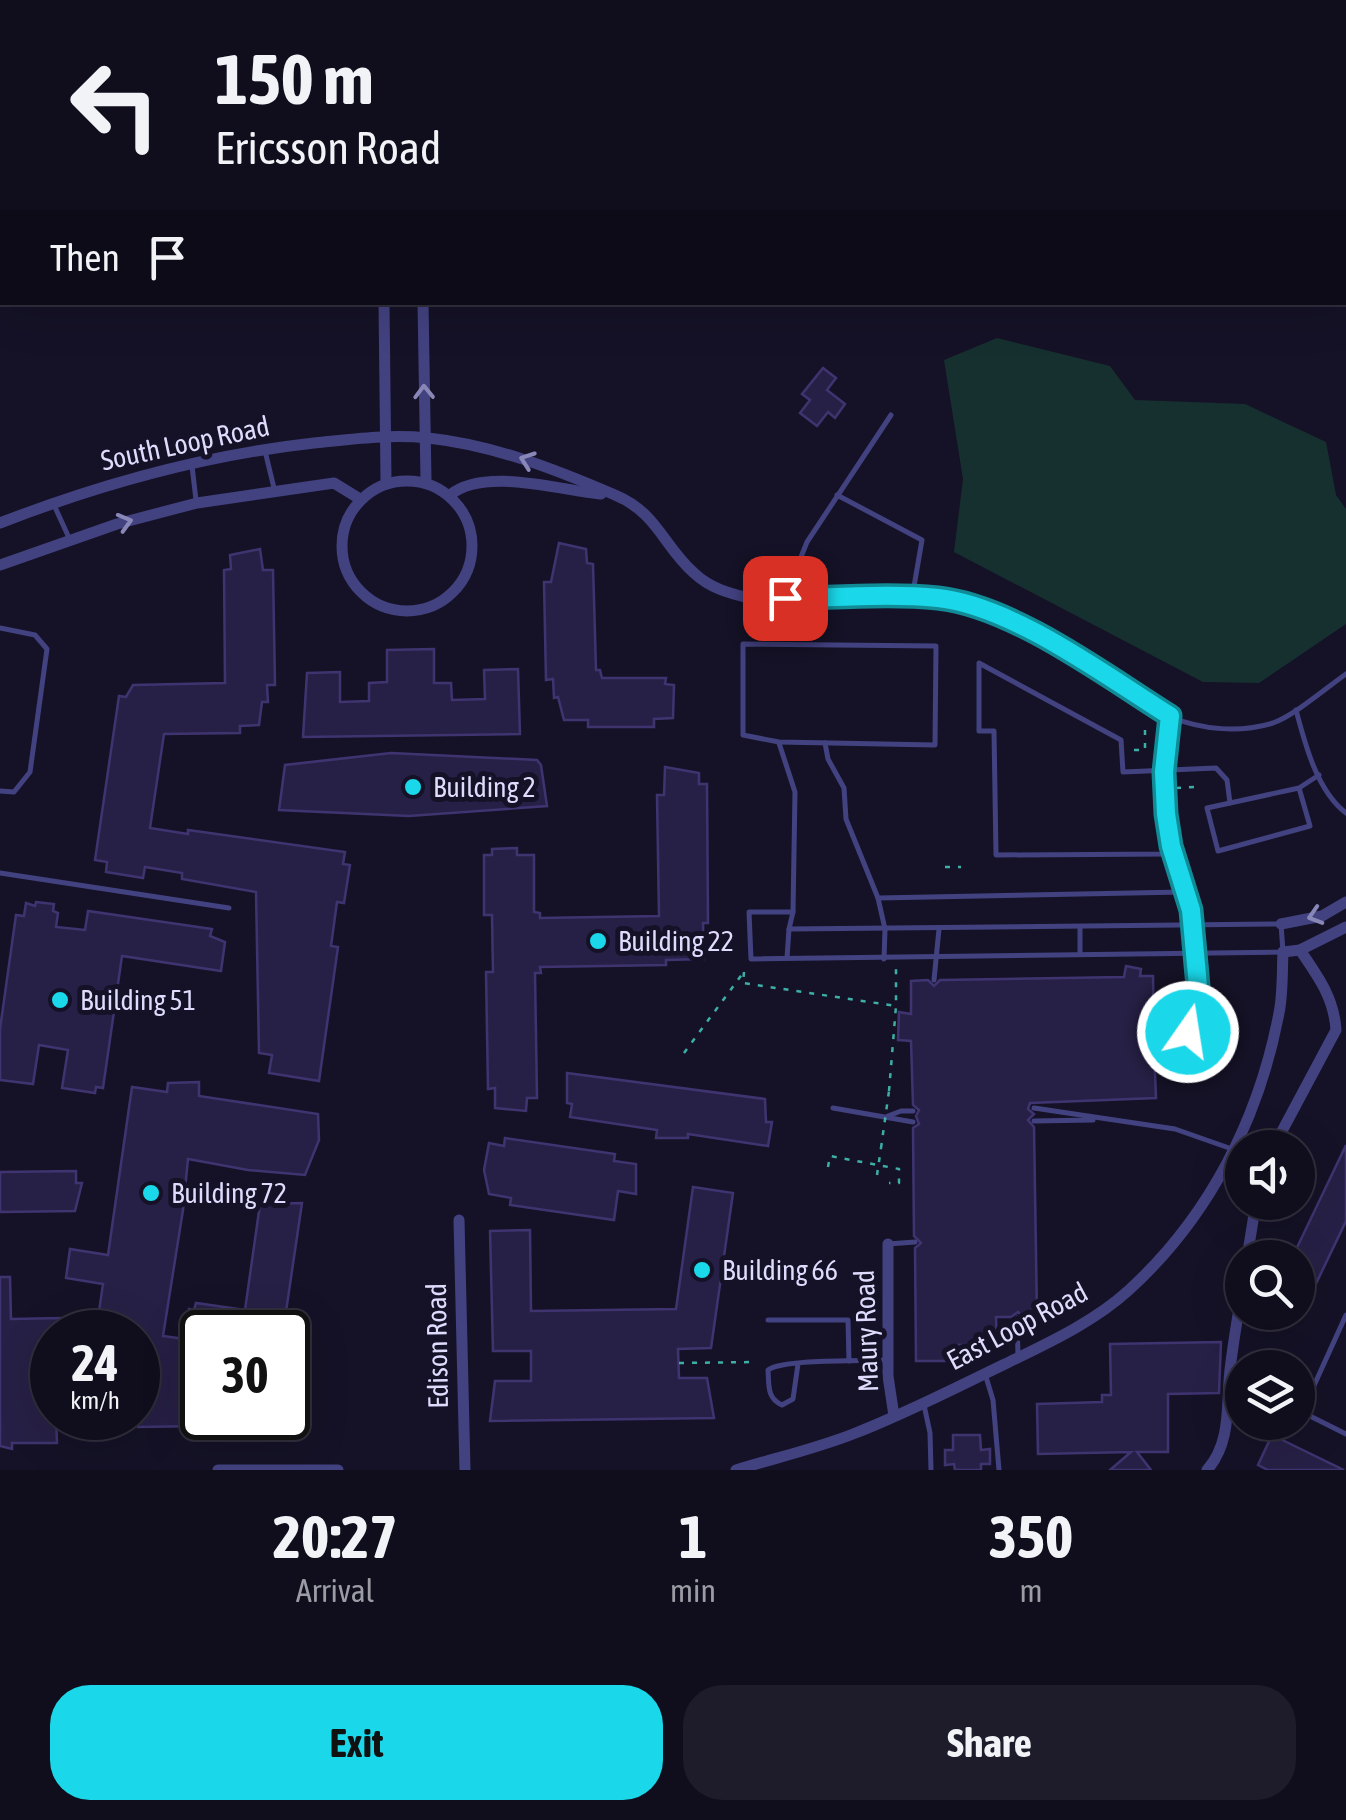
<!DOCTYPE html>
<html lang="en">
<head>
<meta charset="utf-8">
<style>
	:root { --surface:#100e1d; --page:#1e1c2a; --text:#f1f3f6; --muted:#9c9ca4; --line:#302e3b; --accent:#1ad8e9 }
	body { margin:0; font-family:"Asap Condensed",sans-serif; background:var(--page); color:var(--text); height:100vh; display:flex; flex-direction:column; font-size:38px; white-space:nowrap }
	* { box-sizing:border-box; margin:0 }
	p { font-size:32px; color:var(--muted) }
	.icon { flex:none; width:55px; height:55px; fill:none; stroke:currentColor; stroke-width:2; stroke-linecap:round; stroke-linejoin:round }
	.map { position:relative; height:1470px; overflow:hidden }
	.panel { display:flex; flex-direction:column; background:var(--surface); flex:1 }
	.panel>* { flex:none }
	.top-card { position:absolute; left:0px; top:0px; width:1348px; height:305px; box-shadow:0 10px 40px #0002,0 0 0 2px var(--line); background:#100e1d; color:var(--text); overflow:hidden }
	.buttons { position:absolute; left:1225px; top:1130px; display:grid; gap:20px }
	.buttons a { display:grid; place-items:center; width:90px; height:90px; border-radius:50%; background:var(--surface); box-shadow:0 10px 40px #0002,0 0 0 2px var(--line); font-size:50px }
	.speed { position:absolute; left:30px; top:1310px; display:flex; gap:20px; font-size:50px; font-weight:700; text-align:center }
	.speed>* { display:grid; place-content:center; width:130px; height:130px; border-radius:50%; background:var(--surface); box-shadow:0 10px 40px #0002,0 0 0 2px var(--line); line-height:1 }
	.speed small { font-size:25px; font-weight:400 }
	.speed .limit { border:5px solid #111; border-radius:15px; background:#fff; color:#111 }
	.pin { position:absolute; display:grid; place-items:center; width:85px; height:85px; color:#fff; margin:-42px; border-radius:20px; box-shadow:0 5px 15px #0006 }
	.me { position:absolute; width:110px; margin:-55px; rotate:13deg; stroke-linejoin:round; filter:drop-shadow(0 0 8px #0008) }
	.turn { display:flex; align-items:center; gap:35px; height:210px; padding:0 50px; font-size:45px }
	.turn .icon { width:130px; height:130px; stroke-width:2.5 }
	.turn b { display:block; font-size:70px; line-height:85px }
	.then { display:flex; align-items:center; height:95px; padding:0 50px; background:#0003; gap:20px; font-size:38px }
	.eta { display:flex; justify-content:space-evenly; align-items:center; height:170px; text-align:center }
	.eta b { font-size:60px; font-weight:700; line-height:70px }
	.cta { display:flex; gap:20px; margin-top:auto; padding:20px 50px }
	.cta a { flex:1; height:115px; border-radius:40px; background:var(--accent); color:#111; font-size:40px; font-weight:700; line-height:115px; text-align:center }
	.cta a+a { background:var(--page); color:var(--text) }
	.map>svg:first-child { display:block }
</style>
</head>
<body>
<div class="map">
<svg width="1346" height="1470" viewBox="0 0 1346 1470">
	<rect width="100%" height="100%" fill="#151227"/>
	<path fill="#16302f" d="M997,338L1110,366L1135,400L1245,404L1326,442L1336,495L1346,509V624L1259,683L1203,682L954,552L963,479L944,360Z"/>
	<g fill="#272046" stroke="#3f3470" stroke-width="2.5">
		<path d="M823,368L836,378L827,390L845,404L835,418L828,412L817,426L800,413L810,400L802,394Z"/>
		<path d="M559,543L586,549L587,563L593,564L596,670H600L602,678H666L665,684L674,685L673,718L654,719V727H588V720H564L558,697L554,698L553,679L546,680L544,582H551Z"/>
		<path d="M260,549L263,570H273L275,685H267L268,702H262L259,725L240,726V733L164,734L150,828L188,834V830L345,852L343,864L350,865L344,903L337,902L331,946L338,947L319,1081L269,1073L272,1055L259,1053L256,892L182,879V873L145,867L143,878L106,872L107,862L95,860L119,696L126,697L133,685L225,683L224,570L231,569L230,555Z"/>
		<path d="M434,649V683H451L452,700L485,699L484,670L518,669L520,734L303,737L307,673L340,672V702L369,701V683L387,682V650Z"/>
		<path d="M391,753L537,760L541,765L547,806L409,816L279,810L285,765Z"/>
		<path d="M665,767L699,773V784H707L708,923H703L704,959L666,960V965L540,967L541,973H535L537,1098H527L526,1111L495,1108V1088L488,1089L486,972H493L492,915H484V855H492V849L517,848V855H534V912L540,913V918L659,916L657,795H664Z"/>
		<path d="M36,902L54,904L53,911L58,913L56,927L85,930L88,911L212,929L210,936L225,942L221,971L122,956L103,1088L96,1087L95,1093L62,1088L68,1050L39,1045L33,1084L0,1080V1029L16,915L24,916L26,903L35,906Z"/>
		<path d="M1126,966L1141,969L1140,976H1153L1154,1029L1146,1033L1145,1039L1154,1047L1156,1098L1030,1103L1028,1109L1034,1114L1028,1120L1034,1127L1037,1317H1023L1018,1312L1011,1317H996L997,1345H958L957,1361H916L915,1248L921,1243L914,1236L913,1128L919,1124L916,1116L919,1110L913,1105L911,1041L898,1040L899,1012L911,1014V981L928,980L934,986L940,980L1124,977Z"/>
		<path d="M567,1073L765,1099L766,1122H772L768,1146L688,1134V1138H656L657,1130L570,1117L572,1104L567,1103Z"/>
		<path d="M199,1082V1096L318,1114L319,1140L305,1175L248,1170L188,1159L183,1210L163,1336L185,1339L189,1309L194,1310L196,1303L245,1310L260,1204L302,1203L283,1332H202V1426L138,1427V1332H96L103,1284L66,1278L70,1249L108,1255L132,1087L167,1092L168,1083Z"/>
		<path d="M505,1138L615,1154L614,1161L636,1164V1194L618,1191L614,1220L510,1205L511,1198L489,1194L484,1170L489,1143L504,1146Z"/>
		<path d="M1346,1145V1221L1312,1292L1298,1285V1258H1292Z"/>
		<path d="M76,1171V1183H82L75,1211L0,1212V1172Z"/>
		<path d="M693,1187L733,1193L711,1348L678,1349L679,1378H707L714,1418L490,1421L495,1381H531V1351H493L490,1231L530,1230L531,1311L676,1309Z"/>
		<path d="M0,1277H10L11,1319L63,1318L64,1332H52V1418H56L57,1443H12V1449L0,1446Z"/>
		<path d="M1221,1342L1219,1393L1168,1394V1452H1137L1151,1470H1110L1131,1452L1038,1454L1037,1404L1102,1402V1395H1111L1110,1344Z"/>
		<path d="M953,1435H980L981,1450L990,1449V1464H981V1470H955L954,1464L945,1465V1450H953Z"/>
		<path d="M1272,1435L1344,1470H1268L1258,1465Z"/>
	</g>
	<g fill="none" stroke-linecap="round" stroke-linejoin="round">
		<g stroke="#3cafa6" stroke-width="2.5" stroke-dasharray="5 8" stroke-linecap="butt">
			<path d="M1134,750H1145V723"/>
			<path d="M1176,788L1195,787"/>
			<path d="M945,867H961"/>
			<path d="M744,972L743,983L896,1006"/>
			<path d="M684,1053L743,973"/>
			<path d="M889,1091L896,1006V969"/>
			<path d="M828,1167L830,1156L899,1169V1183H889"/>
			<path d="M877,1175L881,1148"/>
			<path d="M679,1363L756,1362"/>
		</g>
		<g stroke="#434281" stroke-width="5">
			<path d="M265,451L274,488"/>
			<path d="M192,466L196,500"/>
			<path d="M837,495L922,540L912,598"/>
			<path d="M54,505L70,540"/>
			<path d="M785,597L807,542L891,415"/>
			<path d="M0,628L35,635L47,649L30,772L14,792L0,791"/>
			<path d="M743,644L936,646L935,745L779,742L743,735Z"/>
			<path d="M1296,710C1305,744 1317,791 1346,813"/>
			<path d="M1171,717C1202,730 1240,733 1273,723C1295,715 1326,688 1346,674"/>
			<path d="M779,743L795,792L793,912"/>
			<path d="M825,743L828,759L844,788L846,819L878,898L1183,892"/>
			<path d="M1299,788L1310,826L1218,851L1207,808L1299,788L1319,775"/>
			<path d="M1170,849L1167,854L996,855L994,731H979V663L1121,740L1123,772L1216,768L1227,780L1230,803"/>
			<path d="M0,873L229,908"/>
			<path d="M878,898L885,929L884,959"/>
			<path d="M749,912H793L789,929L1281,924L1283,952L751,959Z"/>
			<path d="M1080,953V927"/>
			<path d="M787,958L789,929"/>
			<path d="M934,980L939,929"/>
			<path d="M833,1108L913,1122"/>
			<path d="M1034,1108L1175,1129L1232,1149"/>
			<path d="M888,1116L901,1111H913"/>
			<path d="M1034,1121L1093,1120"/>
			<path d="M888,1244L915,1242"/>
			<path d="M1346,1315L1302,1412L1346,1434"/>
			<path d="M1017,1318L1018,1355"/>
			<path d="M768,1320H848L849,1361"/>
			<path d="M798,1364L793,1399L782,1405C767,1398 769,1386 768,1370C783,1359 862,1361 885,1360"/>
			<path d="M986,1377L993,1400L999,1470"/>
			<path d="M924,1405L930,1433L931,1470"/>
		</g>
		<g stroke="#434281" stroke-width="11">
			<path d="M1345,123L1346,119"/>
			<path d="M1345,265L1346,267"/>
			<path d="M384,302L386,482"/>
			<path d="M423,302L426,481"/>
			<circle cx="407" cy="546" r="65"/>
			<path d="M450,495C485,467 558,490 601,494"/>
			<path d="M0,523C103,483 205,455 314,443C352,439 390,434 428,438C493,445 555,469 615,495C658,513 663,546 694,573C710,588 728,593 749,598L941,599L991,612L1073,655L1169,716L1164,771L1166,814L1171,846L1191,910L1201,1019C1191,1038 1173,1038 1154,1038"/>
			<path d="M0,565L117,524L197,503L334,483L360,499"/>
			<path d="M1281,924L1322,916L1346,902"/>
			<path d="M1273,1148L1336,1030C1334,998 1318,976 1300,950"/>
			<path d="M459,1220L465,1470"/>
			<path d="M888,1244V1376L894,1416"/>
			<path d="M1247,1258L1256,1202"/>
			<path d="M218,1470H338"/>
			<path d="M736,1470C775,1458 815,1449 853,1434C905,1414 955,1388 1005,1364C1048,1343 1094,1322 1129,1290C1209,1217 1259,1119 1279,1013C1283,994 1282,972 1283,952L1300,950L1346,927"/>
			<path d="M1207,1470C1232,1442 1226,1404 1230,1370C1233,1343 1238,1316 1242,1289"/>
		</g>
		<path stroke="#7c7bf3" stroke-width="15" d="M398,0V2"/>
		<g stroke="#be6df1" stroke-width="18">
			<path d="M61,0L158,2"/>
			<path d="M1276,0L1287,2"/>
			<path d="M184,2L264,0"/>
			<path d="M1345,16H1346"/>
			<path d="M0,28L2,29"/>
			<path d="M1345,59H1346"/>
		</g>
		<path stroke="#3cafa6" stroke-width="2.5" stroke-dasharray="5 8" stroke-linecap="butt" d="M881,1148L889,1091"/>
	</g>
	<defs><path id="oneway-chevron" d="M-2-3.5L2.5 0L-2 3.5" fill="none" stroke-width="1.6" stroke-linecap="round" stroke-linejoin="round" transform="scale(2.5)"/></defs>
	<g stroke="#8987b8">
		<use href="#oneway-chevron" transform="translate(424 392) rotate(-91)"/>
		<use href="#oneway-chevron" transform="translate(527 460) rotate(-160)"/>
		<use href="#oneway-chevron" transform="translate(125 522) rotate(-16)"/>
		<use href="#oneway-chevron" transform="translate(1315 916) rotate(163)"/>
	</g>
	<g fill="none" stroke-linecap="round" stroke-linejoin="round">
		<defs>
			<path id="route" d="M785,598C835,598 888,593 938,598C1013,606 1106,676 1170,716L1164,772L1166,814L1171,846L1191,910L1201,1019L1188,1032"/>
		</defs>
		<use href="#route" stroke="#118c97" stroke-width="25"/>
		<use href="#route" stroke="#1ad8e9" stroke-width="18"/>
	</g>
	<g fill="#1ad8e9" stroke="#151227" stroke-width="4">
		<circle cx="413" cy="787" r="10"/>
		<circle cx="598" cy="941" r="10"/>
		<circle cx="60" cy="1000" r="10"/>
		<circle cx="151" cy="1193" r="10"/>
		<circle cx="702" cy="1270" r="10"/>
	</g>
	<g text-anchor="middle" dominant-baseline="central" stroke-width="10" stroke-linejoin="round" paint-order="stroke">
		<g font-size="28" fill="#dedbfc" stroke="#151227">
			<text transform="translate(185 443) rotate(-12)">South Loop Road</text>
			<text transform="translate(1017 1326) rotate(-28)">East Loop Road</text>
			<text transform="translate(866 1331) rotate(-92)">Maury Road</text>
			<text transform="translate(437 1346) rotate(-91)">Edison Road</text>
		</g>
		<g font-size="28" fill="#dedbfc" stroke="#151227" text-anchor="start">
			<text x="433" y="787">Building 2</text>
			<text x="618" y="941">Building 22</text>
			<text x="80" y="1000">Building 51</text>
			<text x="171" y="1193">Building 72</text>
			<text x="722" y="1270">Building 66</text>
		</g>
	</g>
</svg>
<div class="buttons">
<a><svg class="icon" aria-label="sound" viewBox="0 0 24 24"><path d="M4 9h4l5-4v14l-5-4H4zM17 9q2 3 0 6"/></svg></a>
<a><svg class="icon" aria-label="search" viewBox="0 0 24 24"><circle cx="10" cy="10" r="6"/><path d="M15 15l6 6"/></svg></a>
<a><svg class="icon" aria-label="layers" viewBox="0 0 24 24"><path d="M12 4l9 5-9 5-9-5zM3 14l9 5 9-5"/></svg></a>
</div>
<div class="speed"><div>24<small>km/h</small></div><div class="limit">30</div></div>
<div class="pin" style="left:785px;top:598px;background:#d93025"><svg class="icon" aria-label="arrive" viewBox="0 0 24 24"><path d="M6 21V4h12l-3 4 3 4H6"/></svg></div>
<svg class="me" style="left:1188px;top:1032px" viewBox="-20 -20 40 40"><circle r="17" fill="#1ad8e9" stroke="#fff" stroke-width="3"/><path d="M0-11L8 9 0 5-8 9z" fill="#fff"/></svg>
<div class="top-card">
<div class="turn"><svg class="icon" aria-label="left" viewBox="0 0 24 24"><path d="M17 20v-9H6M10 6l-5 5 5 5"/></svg><div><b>150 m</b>Ericsson Road</div></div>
<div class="then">Then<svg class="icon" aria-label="arrive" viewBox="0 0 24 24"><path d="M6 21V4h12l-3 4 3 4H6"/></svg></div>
</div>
</div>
<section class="panel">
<div class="eta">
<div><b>20:27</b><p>Arrival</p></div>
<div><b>1</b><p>min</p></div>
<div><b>350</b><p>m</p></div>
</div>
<div class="cta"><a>Exit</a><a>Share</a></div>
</section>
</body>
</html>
